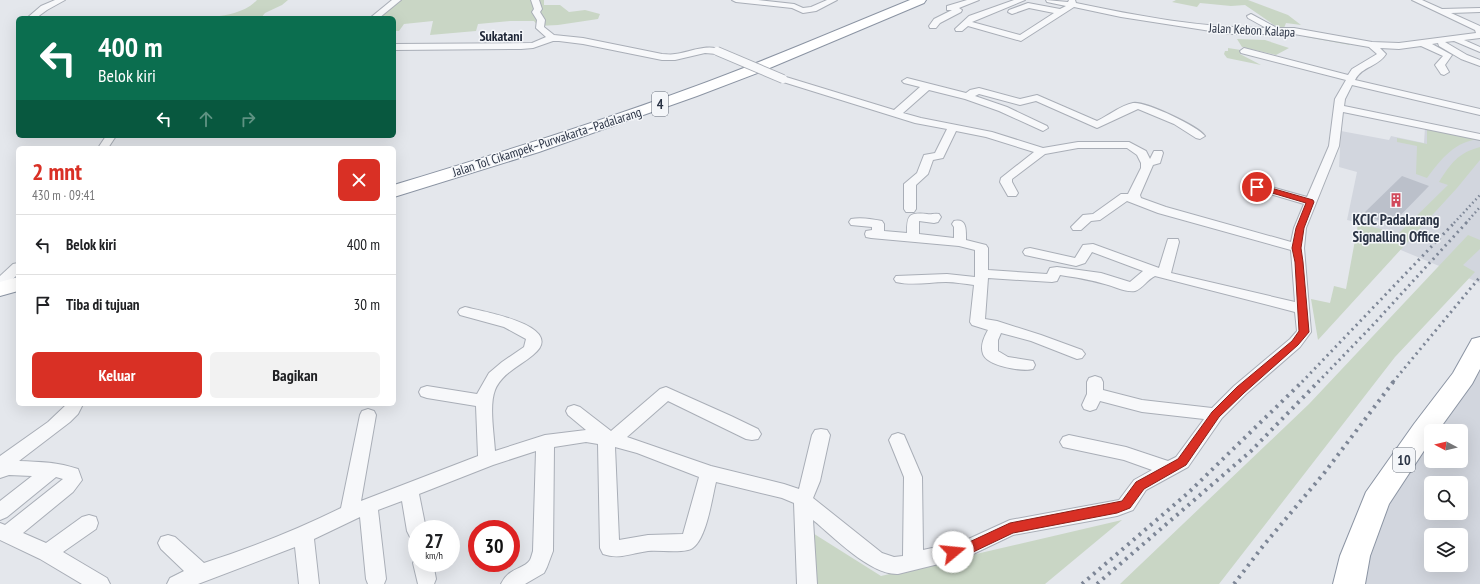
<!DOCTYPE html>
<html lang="id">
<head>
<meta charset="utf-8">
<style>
	:root { --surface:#fff; --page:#f2f2f2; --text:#202124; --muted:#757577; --line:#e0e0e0; --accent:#d93025 }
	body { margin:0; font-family:"PT Sans Narrow",sans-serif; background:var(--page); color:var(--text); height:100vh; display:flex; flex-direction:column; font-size:15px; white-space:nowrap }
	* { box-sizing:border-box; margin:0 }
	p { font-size:13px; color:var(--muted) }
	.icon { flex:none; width:22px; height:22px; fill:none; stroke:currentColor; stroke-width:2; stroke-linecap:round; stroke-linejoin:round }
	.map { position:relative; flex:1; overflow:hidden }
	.side { position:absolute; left:16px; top:146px; width:380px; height:260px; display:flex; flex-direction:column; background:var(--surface); border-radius:6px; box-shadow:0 4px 16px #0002 }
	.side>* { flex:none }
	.hud { position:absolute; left:16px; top:16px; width:380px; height:122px; border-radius:6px; box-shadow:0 4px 16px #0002; background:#0b6e4f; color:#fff; overflow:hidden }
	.needle { width:26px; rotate:277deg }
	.fabs { position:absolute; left:1424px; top:424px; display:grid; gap:8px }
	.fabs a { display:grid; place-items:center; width:44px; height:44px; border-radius:6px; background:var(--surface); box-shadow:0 4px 16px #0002; font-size:20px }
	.speed { position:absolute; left:408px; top:520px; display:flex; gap:8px; font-size:20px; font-weight:700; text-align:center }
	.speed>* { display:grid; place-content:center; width:52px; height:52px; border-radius:50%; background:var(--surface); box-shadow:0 4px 16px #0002; line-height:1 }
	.speed small { font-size:10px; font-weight:400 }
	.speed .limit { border:6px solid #d22; background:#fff; color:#111 }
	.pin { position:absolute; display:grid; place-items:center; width:34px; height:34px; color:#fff; margin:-17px; border:2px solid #fff; border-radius:50%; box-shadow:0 1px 4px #0007 }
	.me { position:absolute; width:44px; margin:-22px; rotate:73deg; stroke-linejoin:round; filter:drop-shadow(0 0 3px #0008) }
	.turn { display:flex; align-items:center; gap:14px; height:84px; padding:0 16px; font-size:18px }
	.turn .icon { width:52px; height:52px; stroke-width:2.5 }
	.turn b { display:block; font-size:28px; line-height:34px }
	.lanes { display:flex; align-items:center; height:38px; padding:0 16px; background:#0003; justify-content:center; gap:20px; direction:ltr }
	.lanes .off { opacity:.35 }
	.round { display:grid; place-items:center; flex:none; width:42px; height:42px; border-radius:6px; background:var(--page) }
	.headline { display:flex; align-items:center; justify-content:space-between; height:68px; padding:0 16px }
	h1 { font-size:24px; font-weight:600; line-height:30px; color:var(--accent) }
	.primary-button { display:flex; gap:8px; margin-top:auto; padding:8px 16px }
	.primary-button a { flex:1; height:46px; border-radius:6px; background:var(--accent); color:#fff; font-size:16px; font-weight:600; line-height:46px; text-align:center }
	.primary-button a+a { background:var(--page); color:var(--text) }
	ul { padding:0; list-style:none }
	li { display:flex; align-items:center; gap:12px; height:60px; padding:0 16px; border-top:1px solid var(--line) }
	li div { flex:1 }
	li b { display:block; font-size:15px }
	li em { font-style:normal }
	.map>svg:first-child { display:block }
</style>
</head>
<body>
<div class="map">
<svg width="1480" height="584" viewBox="0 0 1480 584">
	<rect width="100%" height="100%" fill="#e4e7ec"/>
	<g fill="#d2d6de" fill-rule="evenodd">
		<path d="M1425,127L1480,137V283L1360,233V223L1347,220L1357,172L1339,167L1341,131L1389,140L1391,136L1424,143Z"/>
		<path d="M1480,371V584H1363L1378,513L1431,439V461H1461V431H1437ZM1431,483H1461V513H1431ZM1431,535H1461V565H1431Z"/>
	</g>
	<g fill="#c9d6c5">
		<path d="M257,0H288L282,5L265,13L261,18H204C222,16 244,14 257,0Z"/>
		<path d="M400,0H544V5H560L569,12L585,10L600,14L598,19L558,25L538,26L534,21H510L478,24L476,31L430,35L433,21L404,24L399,31H394V18H379Z"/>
		<path d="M1176,0H1248L1288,15L1301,25L1286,23L1284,28L1347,41L1350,45L1306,37L1274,25L1245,5L1231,6L1200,3L1197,7L1172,2Z"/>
		<path d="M1237,39L1265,40L1289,48L1276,55L1242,47Z"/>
		<path d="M1228,48L1241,50L1240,54L1261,65L1227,58L1224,54L1225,51H1228Z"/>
		<path d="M1427,128L1480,138V139C1455,141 1441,159 1427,178L1416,174L1417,146L1397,142V138L1427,144Z"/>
		<path d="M1480,147V160L1457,188L1318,340L1311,299L1330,303L1334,286L1346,289L1358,224L1381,229L1397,235L1448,185L1439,182C1451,163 1458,153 1480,147Z"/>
		<path d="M1468,235L1480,240V249L1463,265L1475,272L1395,357L1219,584H1120L1309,404Z"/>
		<path d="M1122,520L1045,584H805L800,525L881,576Z"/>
	</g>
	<path fill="#bbc0ca" d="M1402,176L1429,186L1391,225L1363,214Z"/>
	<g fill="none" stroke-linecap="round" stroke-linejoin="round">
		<defs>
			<g id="street">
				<path d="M55,0H65L47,10L36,18H27L41,6Z"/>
				<path d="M392,0H401L379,18H370Z"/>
				<path d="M531,0H539L542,9L540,12L545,20L544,27L554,35L583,38L662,54C666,54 671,55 675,54C687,53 711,42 721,51L717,54L705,53L675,60H662L583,44L559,41H553L533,48L521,49L394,50V44L532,43L546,37L536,28L537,20L532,12L534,9Z"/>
				<path d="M732,0H758L794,4L803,8L811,7L827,0H837L816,11L803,13L792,8L736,2Z"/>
				<path d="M967,0H979L959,8L962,10L961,12L940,23L936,28H930L929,26L934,19L952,10H947V6Z"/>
				<path d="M1014,0H1025L972,22L1020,35L1054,13L1029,8L1012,14L1008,12L1009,10L1028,3L1060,9L1066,6L1047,2L1046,0L1068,2L1069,0H1075L1076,3C1138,16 1202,28 1266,28L1248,18L1247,16L1251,14L1277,28H1294L1372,42L1399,43L1476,33L1475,30L1412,0H1422L1442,9L1480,8V12L1451,13L1480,26V38L1464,40L1480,47V52L1454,41L1445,42L1467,55L1480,60V66L1461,59L1439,46L1438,43L1432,44L1452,55L1445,65L1449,72L1444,75L1441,74L1435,65L1443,56L1421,46L1399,49L1380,48L1386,54C1378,67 1362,66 1355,80L1480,109V115L1352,85L1345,99L1344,106L1480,134V140L1343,112L1339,146L1306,228L1304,248L1311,332L1300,347L1246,394L1222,418L1188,467L1146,490L1133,510L1117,516L1013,535L967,557L898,574C870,575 834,537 813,520L817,584H797L794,503L782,498L716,482C712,497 706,547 688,550C675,553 661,550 648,551C632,553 619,560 603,554L600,548L598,444L586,442L554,447L553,551L547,567L544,573L525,584H501C509,567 523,570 530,560C531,558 532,554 533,551L536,451L493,465L419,494L426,529H417V539L410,537L407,531L402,501L378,510L386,579L384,584H368L366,579L360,517L314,539L319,584H299L295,547L198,584H167L170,578L184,571L161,549L158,543L161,537L168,535L175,537L204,563C251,548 296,530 341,508L360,415L362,411L368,409L374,411L376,415L361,501L478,456L476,406L427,398L421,396L419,392L421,388L427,386L477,394L489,373L502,362L524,347L526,339L504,327L460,315L458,312L460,309L465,307C481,311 569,326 533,355C520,366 502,373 495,390C489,405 494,434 495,451L545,435L586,430L568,415L566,411L568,407L574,405L580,407L611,431L660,389L666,387L731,416L758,429L761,434L758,439L752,440L746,439L668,401L627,437L711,466L784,484L799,489L812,435L815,430L821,429L827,430L830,435L820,481L813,498L882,553L894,557L903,556L904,477L889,440L892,435L898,433L904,435L922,477L923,550L964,541L1010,520L1119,500L1134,480L1152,470L1124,460L1063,447L1060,442L1063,437L1069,435L1126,447L1168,461L1176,457L1204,419L1142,412L1100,401L1096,409L1090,411L1084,409L1082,405L1087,394V382L1089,378L1095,376L1101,378L1103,382V390L1142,400L1212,408L1234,386L1290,339L1297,331L1295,312L1155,276C1148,279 1142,289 1135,291C1129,292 1123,290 1117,288C1098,281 1080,278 1060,275L1057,281L1052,282L988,278L985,319L997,321L1041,335L1082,350L1085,354L1082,358L1077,359L1031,341L1001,333L998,340V351L1008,357L1033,361L1035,365L1033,369C1022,372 987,366 983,354C980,346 984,337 988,330L972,325L970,322L974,285C965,284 955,282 946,282C929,282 913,286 896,282L894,279L896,276L947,274L975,277V250L959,246L871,238L866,237L865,234L866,231L872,230V227L851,225L849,222L851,219C860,217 873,219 882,221L884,224V231L907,233C907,216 908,212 927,214C931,215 934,213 939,214L941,217L938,222L934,223L919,221V234L954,238V227L952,224L954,221C967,218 966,230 966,240L986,245L988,248V270L1047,274L1050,268L1057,267L1101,273L1130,282L1143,271L1092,252L1085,263L1076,266L1025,255L1023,252L1025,249L1030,248L1075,258L1083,245L1093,244L1159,268L1167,242L1168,239H1178L1179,242L1171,273L1295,302L1291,250L1158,213L1127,201L1100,220L1091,221L1081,230H1073L1071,227L1083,215L1093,214L1121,194H1128L1141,168V163L1137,155L1127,148H1078L1045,154L1012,179V182L1018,193L1016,196H1008L1000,182L1001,178L1034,152L986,137L956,131L943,158L933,160L928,174L916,185V209L914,212H906L904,209V184L917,173L924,155L935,153L947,129L915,123L780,81L778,79L783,76L786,77L894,110L920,87L904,83L902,81L907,78L966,93L970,90L979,88L1020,99L1037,95L1097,121C1108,116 1121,105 1133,103C1145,101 1198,126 1205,136L1200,139L1196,138L1174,124L1138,109L1097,128L1036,101L1020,105L979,94L975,96L1007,107L1047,126L1048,128L1043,131L999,111L965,99L929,90L903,113L921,118L992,132L1043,148L1078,142H1129L1146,151L1150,159L1154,151H1162L1163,153L1160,163L1153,165L1140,195L1141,198L1166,207L1291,242L1294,228L1304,204L1253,189L1251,187L1253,185L1257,183L1307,197L1329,146L1335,99L1346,80L1241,53L1240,51L1244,48L1348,75L1352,69L1377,54L1369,47L1294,34H1230L1121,17L1074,7L1021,41L968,26L962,31H956L955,29L969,16ZM615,447L637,453L699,477L683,534L648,535L619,540Z"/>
				<path d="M106,136H116L108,148H98Z"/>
				<path d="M18,263V274L5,287L0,288V276L13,264Z"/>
				<path d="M67,404H83L78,414L70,422L19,461C41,462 58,462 78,469L82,480L73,492L23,533L46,543L82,517L89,515L96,517L98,523L96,529L63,552L107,578L110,584H82L40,559L0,540V523L5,525L63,479L56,477L7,517L0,520V501L32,476L9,475L0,478V456L48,422Z"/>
				<path d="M417,556V563H433L436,579L434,584H418L413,563Z"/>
			</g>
			<g id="highway">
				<path d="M910,0H926L924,3L765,70L697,96L539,152L394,197V185C492,155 591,125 688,89C763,62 836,30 910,0Z"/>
				<path d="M18,277V291L0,296V282Z"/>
				<path d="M1480,337V369L1472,384L1438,431H1431V440L1389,504L1370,556L1365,584H1333L1340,556L1366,492L1414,424L1453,373L1472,339Z"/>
			</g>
		</defs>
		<use href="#street" stroke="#a9aeb7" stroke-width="2"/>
		<use href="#highway" stroke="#8b94a3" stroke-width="2"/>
		<use href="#street" fill="#f7f8fa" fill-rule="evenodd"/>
		<use href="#highway" fill="#fff" fill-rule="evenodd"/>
		<g stroke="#7d8696" stroke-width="2.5" stroke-dasharray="1.5 3" stroke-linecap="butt">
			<path d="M1454,223L1480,195"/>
			<path d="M1466,223L1480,207"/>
		</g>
		<g stroke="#7d8696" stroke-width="3" stroke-dasharray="2 4" stroke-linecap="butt">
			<path d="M1302,382L1455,222"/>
			<path d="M1318,382L1372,326L1467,222"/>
			<path d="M1393,382L1480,277"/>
		</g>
		<g stroke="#7d8696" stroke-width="4" stroke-dasharray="2.5 5" stroke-linecap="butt">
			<path d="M1082,584L1188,493L1303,381"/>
			<path d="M1097,584L1251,451L1319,381"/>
			<path d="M1234,584L1263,546L1325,472L1394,381"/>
		</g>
		<defs>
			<path id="street-bridge" d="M717,51L783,79"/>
		</defs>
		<use href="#street-bridge" stroke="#a9aeb7" stroke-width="10" stroke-linecap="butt"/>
		<use href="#street-bridge" stroke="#f7f8fa" stroke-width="8"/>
	</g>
	<path fill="#d93025" stroke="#8d1f18" d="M1257,184L1313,200L1314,202L1304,228L1301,248L1303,262L1309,332L1298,345L1244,393L1219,417L1186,465L1144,489L1130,508L1117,513L1013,533L971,553L953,558L949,556L947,552L949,548L965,544L1010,523L1122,501L1136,482L1178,459L1212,412L1237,387L1292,341L1299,331L1295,262L1292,248L1296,228L1306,203L1255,188V185Z"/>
	<defs>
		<symbol id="building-bare" viewBox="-9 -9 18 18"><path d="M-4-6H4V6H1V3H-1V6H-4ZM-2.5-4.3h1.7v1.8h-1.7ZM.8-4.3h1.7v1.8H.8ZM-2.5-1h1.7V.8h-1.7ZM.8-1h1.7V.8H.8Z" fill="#d1495b" stroke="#f4f6f9" stroke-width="2.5" paint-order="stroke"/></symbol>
	</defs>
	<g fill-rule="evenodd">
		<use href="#building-bare" x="1386" y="190" width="20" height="20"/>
	</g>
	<g text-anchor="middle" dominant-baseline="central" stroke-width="3" stroke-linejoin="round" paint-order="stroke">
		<g font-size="13" fill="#2b3445" stroke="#f4f6f9">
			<text transform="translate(1252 30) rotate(3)">Jalan Kebon Kalapa</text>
			<text transform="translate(547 142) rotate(-18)">Jalan Tol Cikampek–Purwakarta–Padalarang</text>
		</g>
		<g font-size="14" font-weight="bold" fill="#1d2536" stroke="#f4f6f9">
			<text x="501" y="36">Sukatani</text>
		</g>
		<g fill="#f4f6f9" stroke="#676e7b" stroke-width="1">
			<rect x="652" y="92" width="16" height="24" rx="3"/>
			<rect x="1393" y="448" width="22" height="24" rx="3"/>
		</g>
		<g font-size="14" font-weight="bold" fill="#2b3445">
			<text x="660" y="104">4</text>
			<text x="1404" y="460">10</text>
		</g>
		<g font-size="15" font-weight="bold" fill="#2b3445" stroke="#f4f6f9">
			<text x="1396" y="219">KCIC Padalarang<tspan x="1396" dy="17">Signalling Office</tspan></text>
		</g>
	</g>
</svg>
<div class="fabs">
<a><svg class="needle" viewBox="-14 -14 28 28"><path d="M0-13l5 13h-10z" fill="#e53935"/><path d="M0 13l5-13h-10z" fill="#757577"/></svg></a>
<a><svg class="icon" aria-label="search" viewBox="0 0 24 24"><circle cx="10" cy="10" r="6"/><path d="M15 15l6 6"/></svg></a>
<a><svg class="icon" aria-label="layers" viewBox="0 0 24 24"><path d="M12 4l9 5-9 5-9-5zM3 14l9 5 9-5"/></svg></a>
</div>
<div class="speed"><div>27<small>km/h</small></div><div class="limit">30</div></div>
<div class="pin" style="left:1257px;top:187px;background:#d93025"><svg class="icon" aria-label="arrive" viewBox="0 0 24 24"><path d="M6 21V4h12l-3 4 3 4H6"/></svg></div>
<svg class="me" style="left:953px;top:552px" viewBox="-20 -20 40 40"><circle r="19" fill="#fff"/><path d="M0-13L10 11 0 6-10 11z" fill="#d93025"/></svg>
<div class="hud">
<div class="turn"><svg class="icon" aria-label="left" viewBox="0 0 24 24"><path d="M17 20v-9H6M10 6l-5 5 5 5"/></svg><div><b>400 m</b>Belok kiri</div></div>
<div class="lanes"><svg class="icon" aria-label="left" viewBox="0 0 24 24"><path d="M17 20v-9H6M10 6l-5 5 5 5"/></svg><svg class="icon off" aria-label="ahead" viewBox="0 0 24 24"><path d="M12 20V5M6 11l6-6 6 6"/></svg><svg class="icon off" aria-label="right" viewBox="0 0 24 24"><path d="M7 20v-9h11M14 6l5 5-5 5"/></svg></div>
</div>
<section class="side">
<div class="headline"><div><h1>2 mnt</h1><p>430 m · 09:41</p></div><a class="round" style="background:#d93025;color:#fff"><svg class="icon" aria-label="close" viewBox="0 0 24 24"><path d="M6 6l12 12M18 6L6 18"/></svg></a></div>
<ul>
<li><svg class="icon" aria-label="left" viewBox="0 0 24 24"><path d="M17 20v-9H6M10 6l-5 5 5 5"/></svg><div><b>Belok kiri</b></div><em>400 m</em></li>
<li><svg class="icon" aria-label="arrive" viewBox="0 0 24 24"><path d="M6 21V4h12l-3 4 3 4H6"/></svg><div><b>Tiba di tujuan</b></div><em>30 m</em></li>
</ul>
<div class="primary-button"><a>Keluar</a><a>Bagikan</a></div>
</section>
</div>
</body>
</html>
